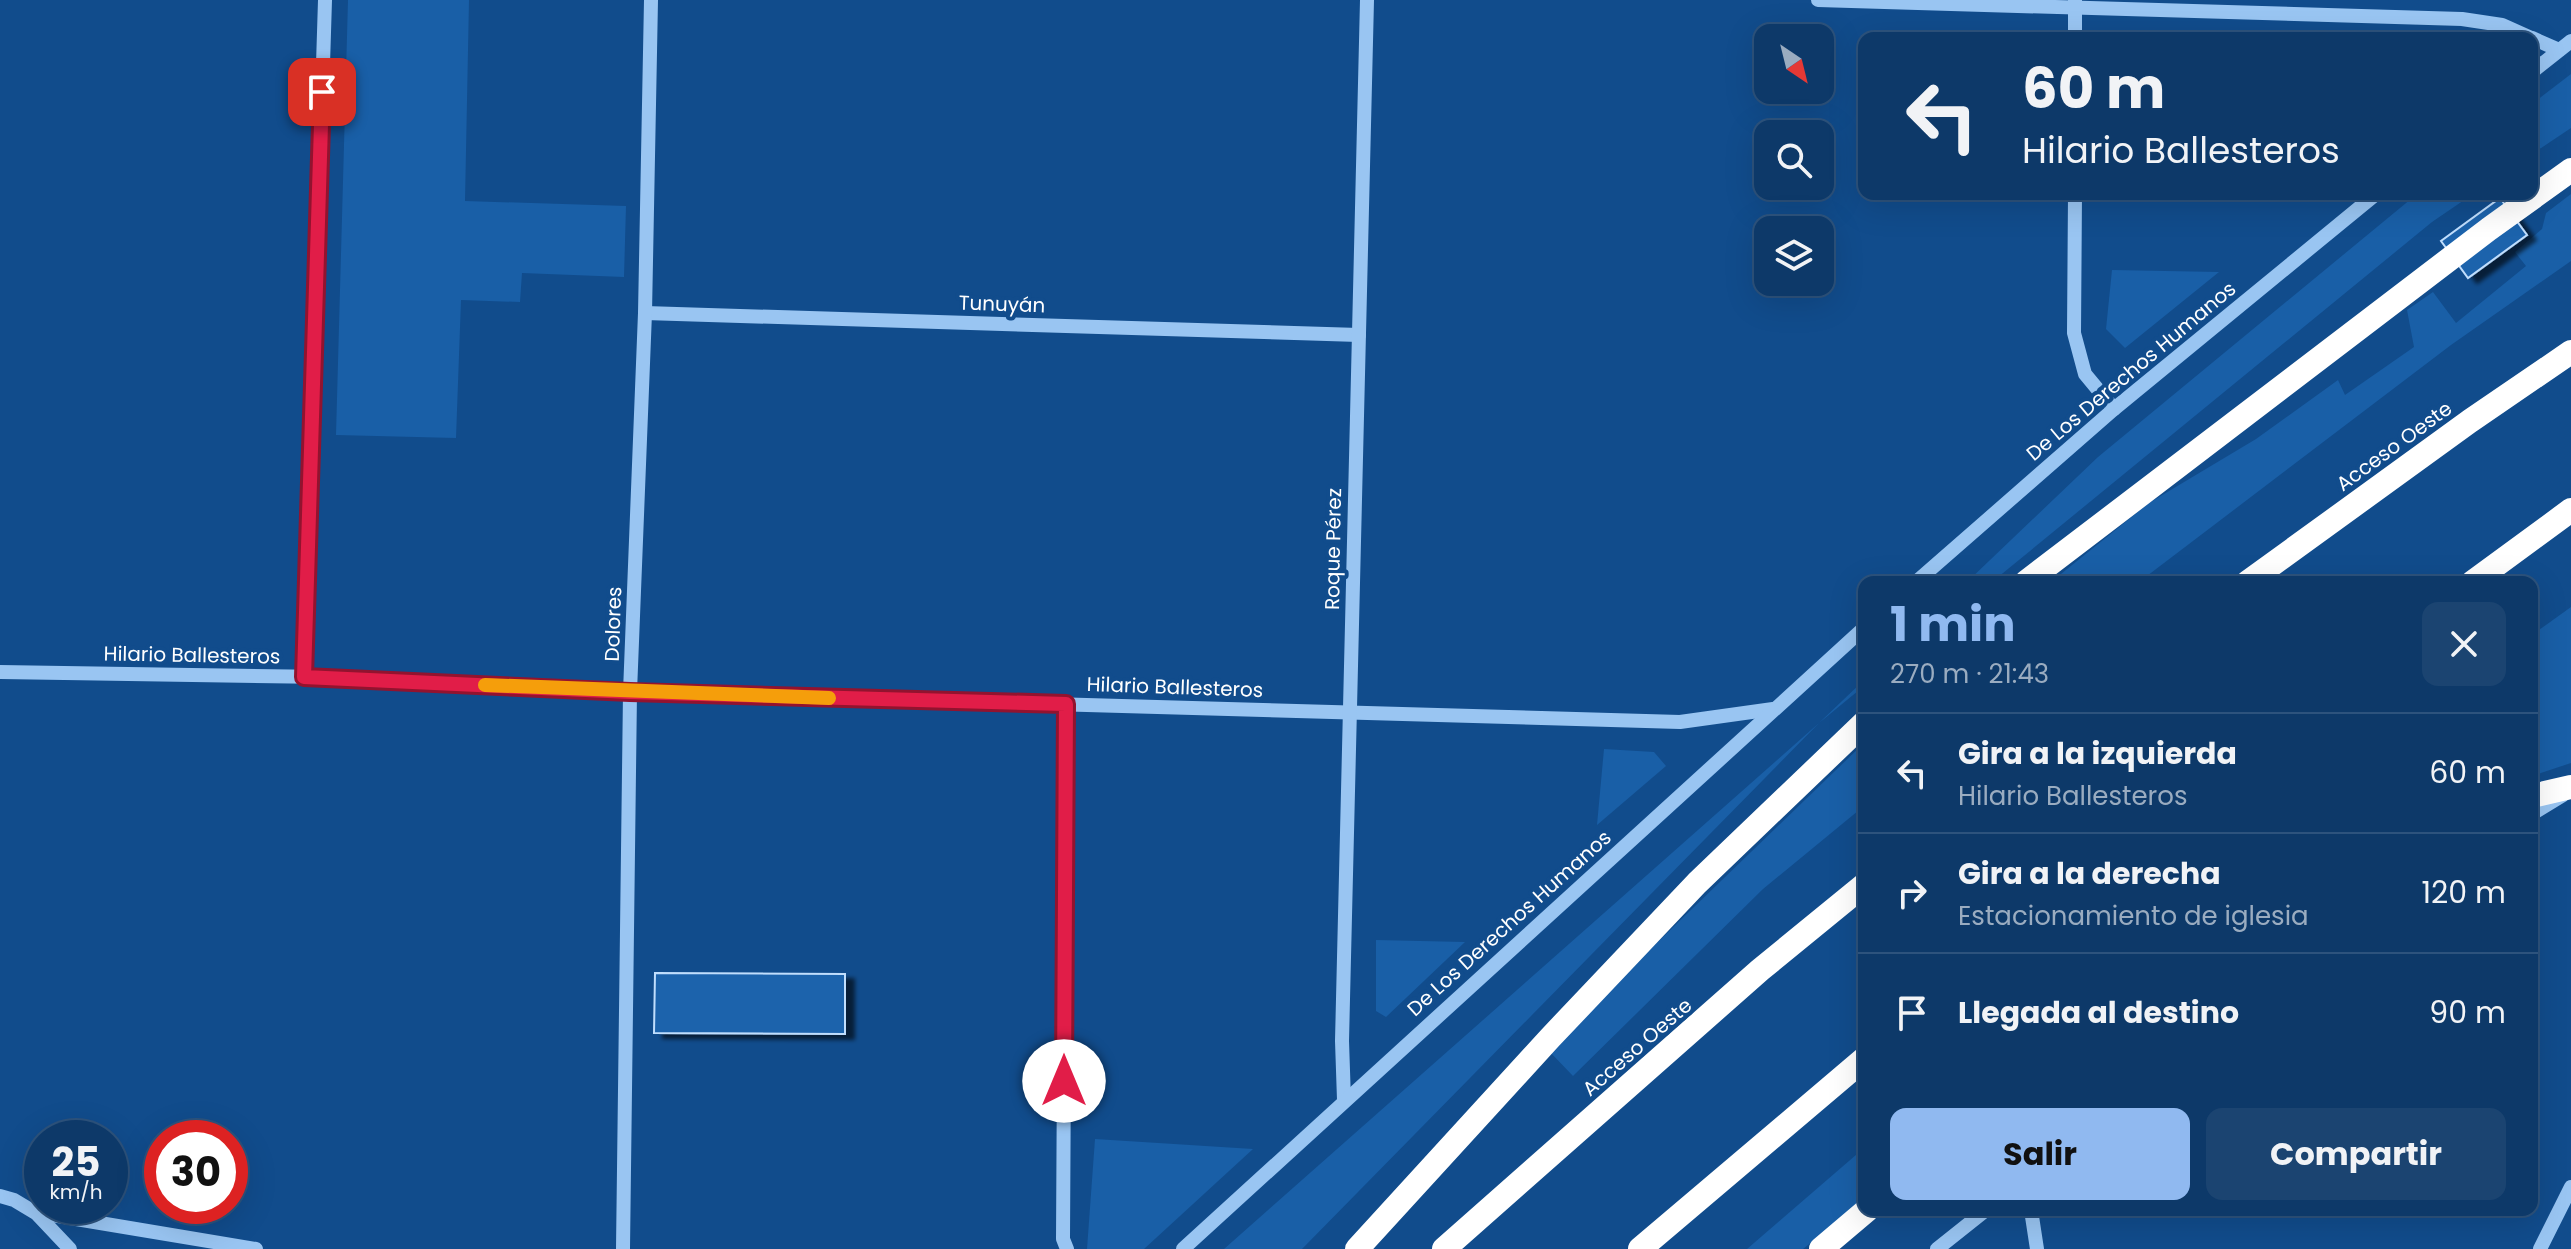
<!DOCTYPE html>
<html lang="es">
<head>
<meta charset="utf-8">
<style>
	:root { --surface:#0d3969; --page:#1b4471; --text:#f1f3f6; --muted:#9aacc0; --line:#2d537d; --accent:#90b9f0 }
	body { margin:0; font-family:Poppins,sans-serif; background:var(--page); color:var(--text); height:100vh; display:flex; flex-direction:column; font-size:30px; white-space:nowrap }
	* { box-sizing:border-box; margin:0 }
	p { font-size:26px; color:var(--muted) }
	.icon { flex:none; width:44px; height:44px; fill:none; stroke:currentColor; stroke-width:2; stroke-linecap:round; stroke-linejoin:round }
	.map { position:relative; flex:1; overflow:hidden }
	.panel { position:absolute; left:1858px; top:576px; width:680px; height:640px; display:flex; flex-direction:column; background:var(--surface); border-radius:16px; box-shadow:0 8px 32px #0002,0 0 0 2px var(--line) }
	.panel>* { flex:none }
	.guide { position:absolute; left:1858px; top:32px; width:680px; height:168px; border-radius:16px; box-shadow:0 8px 32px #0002,0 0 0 2px var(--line); background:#0d3969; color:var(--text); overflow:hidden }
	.needle { width:52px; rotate:145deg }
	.fabs { position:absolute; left:1754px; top:24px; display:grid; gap:16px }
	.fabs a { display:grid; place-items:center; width:80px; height:80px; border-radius:16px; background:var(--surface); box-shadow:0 8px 32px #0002,0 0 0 2px var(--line); font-size:40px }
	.speed { position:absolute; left:24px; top:1120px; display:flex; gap:16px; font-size:40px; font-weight:700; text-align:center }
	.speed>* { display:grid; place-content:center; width:104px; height:104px; border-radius:50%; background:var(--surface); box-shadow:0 8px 32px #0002,0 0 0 2px var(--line); line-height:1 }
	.speed small { font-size:20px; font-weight:400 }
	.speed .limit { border:12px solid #d22; background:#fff; color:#111 }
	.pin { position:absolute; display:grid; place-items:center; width:68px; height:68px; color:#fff; margin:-34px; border-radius:16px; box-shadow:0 4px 12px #0006 }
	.me { position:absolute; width:88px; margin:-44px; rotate:0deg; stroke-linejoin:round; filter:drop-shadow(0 0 6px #0008) }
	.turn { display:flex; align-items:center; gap:28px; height:168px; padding:0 32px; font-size:36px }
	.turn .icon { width:104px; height:104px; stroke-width:2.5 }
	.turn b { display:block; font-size:56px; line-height:68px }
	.round { display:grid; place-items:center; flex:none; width:84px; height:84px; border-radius:16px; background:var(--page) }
	.head { display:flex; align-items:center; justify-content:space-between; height:136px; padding:0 32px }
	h1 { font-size:48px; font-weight:700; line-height:60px; color:var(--accent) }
	.primary-button { display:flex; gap:16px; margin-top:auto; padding:16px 32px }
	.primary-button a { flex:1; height:92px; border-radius:16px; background:var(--accent); color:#111; font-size:32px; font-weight:700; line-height:92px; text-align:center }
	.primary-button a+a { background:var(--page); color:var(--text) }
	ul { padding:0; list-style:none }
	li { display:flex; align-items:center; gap:24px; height:120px; padding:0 32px; border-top:2px solid var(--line) }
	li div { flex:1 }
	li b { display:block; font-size:30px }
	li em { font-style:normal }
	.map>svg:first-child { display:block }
</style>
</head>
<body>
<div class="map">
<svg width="2571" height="1249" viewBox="0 0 2571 1249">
	<defs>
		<filter id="shadow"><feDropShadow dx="9" dy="5" stdDeviation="2" flood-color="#0009"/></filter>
	</defs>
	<rect width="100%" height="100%" fill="#114c8c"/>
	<g fill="#195fa7">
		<path d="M348,0H469L465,201L626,206L624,277L522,273L520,302L461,300L456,438L336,435Z"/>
		<path d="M2571,74V128L2532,154V104Z"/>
		<path d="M2417,194H2473L2432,222L1992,582H1967L2098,457Z"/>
		<path d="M2571,194V261L2451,345L2139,582H2051L2149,503L2256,439L2338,380L2345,395L2414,347L2407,310L2433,292L2456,323L2526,266L2515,252L2542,229L2546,213Z"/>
		<path d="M2112,270L2219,272L2125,348L2106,329Z"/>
		<path d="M2571,607V763L2532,776V635Z"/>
		<path d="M1864,680V686L1819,723L1302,1249H1224L1819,723Z"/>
		<path d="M1864,743V806L1763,889L1573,1076L1549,1051L1607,991Z"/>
		<path d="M1604,749L1654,752L1666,766L1597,825Z"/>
		<path d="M1376,940L1465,942L1386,1017L1376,1011Z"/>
		<path d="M1095,1139L1253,1149L1144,1249H1087Z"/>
		<path d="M1864,1148V1200L1803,1249H1747Z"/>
	</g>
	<g fill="#1f63ac" stroke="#c0defd" stroke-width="2" filter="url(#shadow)">
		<path d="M2500,198L2527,235L2468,278L2441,241Z"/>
		<path d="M655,973L845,974V1034L654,1033Z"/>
	</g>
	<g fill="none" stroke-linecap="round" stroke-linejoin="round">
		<g stroke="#99c5f2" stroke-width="14">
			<path d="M1818,0L2462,19L2502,25L2531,38"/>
			<path d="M2075,38V0"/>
			<path d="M2532,38L2559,50"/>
			<path d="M2532,72L2571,41"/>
			<path d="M2075,194L2074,333L2085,374L2114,409"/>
			<path d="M645,313L1359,335"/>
			<path d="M1916,582L2114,409L2376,194"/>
			<path d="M0,672L327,677L630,692L1680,722L1773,709"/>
			<path d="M304,677L325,0"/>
			<path d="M1066,704L1063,1239L1067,1249"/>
			<path d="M2532,814L2563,795"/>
			<path d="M1344,1100L1342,1041L1367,0"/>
			<path d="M0,1196L14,1200L34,1212L256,1249"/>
			<path d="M2031,1210L2037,1249"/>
			<path d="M35,1212L70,1249"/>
			<path d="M623,1249L630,692L645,313L651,0"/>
			<path d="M1183,1249L1864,628"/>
			<path d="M1937,1249L1986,1210"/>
			<path d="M2540,1249L2571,1187"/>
		</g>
		<g stroke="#fff" stroke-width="24">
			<path d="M2026,582L2489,229L2571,170"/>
			<path d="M2248,582L2470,421L2571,352"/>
			<path d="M2473,582L2571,510"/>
			<path d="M2532,796L2571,787"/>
			<path d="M1357,1249L1550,1038L1697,883L1864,723"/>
			<path d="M1444,1249L1760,970L1864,885"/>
			<path d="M1640,1249L1864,1059"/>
			<path d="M1821,1249L1867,1210"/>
		</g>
	</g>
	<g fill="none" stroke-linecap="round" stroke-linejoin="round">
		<defs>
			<path id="route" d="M322,92L304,677L630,692L1066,704L1064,1081"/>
		</defs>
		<use href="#route" stroke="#92132f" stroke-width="20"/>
		<use href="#route" stroke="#e11d48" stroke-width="14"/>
		<path stroke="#f59e0b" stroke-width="14" d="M485,685L829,698"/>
	</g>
	<g text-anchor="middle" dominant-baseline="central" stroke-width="8" stroke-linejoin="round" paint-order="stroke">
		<g font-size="20" fill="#fff" stroke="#114c8c">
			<text transform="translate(1002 304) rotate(2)">Tunuyán</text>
			<text transform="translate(2131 371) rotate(-40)">De Los Derechos Humanos</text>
			<text transform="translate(2394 446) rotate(-36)">Acceso Oeste</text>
			<text transform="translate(1333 549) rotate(-89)">Roque Pérez</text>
			<text transform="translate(613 624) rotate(-88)">Dolores</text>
			<text transform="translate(192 655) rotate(1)">Hilario Ballesteros</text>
			<text transform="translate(1175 687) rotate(2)">Hilario Ballesteros</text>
			<text transform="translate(1509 923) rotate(-42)">De Los Derechos Humanos</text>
			<text transform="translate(1637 1047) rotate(-41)">Acceso Oeste</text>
		</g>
	</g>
</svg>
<div class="fabs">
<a><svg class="needle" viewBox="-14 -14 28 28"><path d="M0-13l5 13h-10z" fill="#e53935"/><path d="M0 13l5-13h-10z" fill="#9aacc0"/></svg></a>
<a><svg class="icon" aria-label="search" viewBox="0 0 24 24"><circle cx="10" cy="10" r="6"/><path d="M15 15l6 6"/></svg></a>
<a><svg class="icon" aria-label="layers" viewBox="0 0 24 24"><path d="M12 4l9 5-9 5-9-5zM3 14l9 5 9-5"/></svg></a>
</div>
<div class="speed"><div>25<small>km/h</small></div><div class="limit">30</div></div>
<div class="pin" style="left:322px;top:92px;background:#d93025"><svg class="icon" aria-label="arrive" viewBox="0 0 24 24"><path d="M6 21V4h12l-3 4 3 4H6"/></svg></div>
<svg class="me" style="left:1064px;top:1081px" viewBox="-20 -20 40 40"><circle r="19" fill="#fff"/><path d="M0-13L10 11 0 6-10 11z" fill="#e11d48"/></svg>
<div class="guide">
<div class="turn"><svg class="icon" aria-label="left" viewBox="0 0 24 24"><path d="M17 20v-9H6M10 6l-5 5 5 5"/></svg><div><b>60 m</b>Hilario Ballesteros</div></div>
</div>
<section class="panel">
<div class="head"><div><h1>1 min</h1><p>270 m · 21:43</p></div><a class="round"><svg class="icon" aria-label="close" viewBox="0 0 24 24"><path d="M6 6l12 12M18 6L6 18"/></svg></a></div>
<ul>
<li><svg class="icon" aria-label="left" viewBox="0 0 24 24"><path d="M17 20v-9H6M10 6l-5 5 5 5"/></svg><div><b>Gira a la izquierda</b><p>Hilario Ballesteros</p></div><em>60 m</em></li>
<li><svg class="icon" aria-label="right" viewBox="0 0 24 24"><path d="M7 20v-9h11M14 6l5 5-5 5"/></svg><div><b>Gira a la derecha</b><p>Estacionamiento de iglesia</p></div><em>120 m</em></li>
<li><svg class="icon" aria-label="arrive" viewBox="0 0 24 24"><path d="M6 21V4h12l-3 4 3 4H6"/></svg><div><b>Llegada al destino</b></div><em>90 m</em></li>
</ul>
<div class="primary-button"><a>Salir</a><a>Compartir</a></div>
</section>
</div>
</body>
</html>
